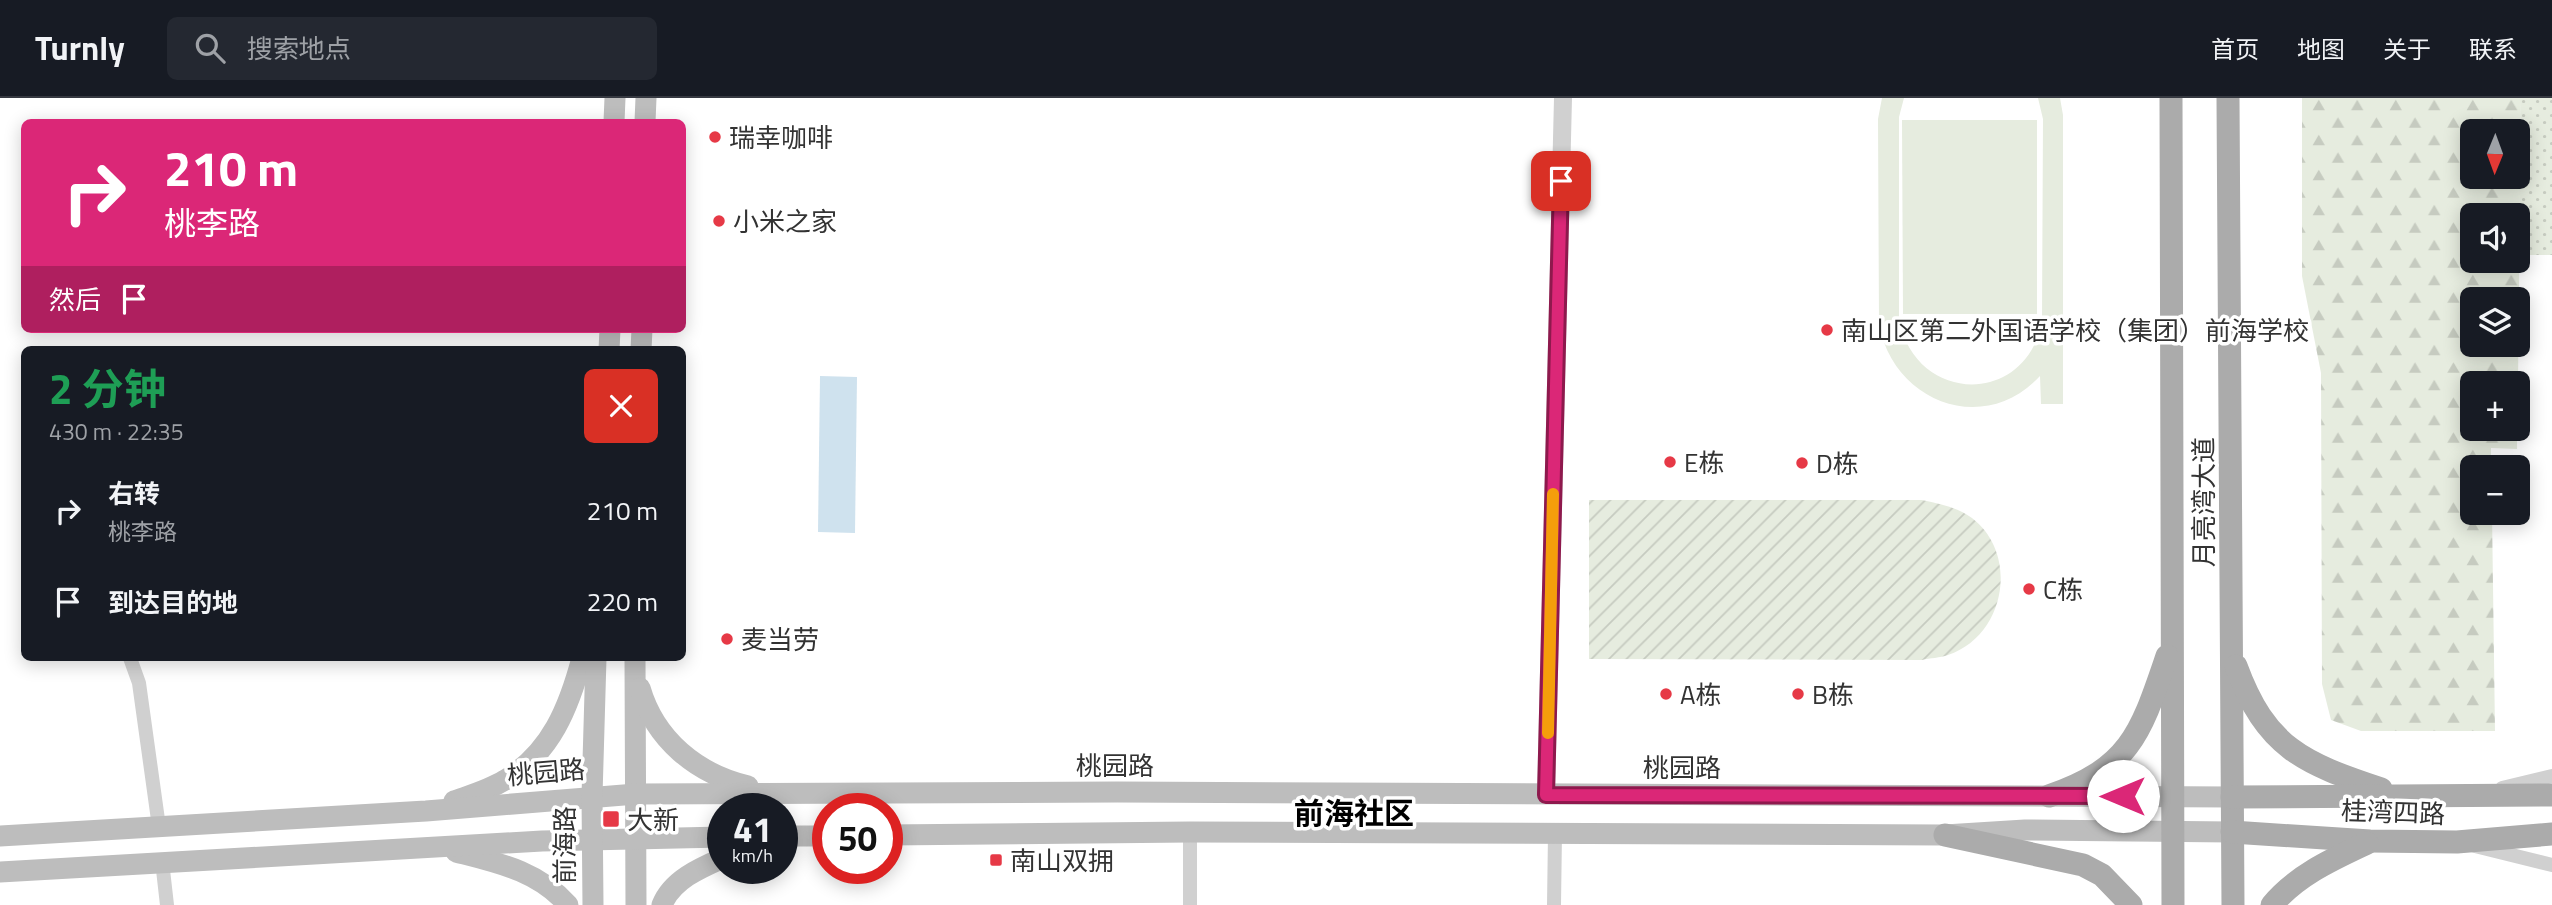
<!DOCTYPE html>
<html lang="zh">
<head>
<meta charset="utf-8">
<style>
	:root { --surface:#171b24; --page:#242831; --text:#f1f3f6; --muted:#9ea1a6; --line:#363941 }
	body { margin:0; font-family:"Titillium Web","Noto Sans SC",sans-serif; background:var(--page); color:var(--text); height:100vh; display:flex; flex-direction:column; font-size:26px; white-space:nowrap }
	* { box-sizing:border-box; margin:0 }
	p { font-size:23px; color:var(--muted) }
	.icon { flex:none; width:38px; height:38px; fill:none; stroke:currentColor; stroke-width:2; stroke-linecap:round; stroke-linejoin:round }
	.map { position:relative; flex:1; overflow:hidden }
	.details { position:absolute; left:21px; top:248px; width:665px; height:315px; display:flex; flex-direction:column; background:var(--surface); border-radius:10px; box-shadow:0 4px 18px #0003 }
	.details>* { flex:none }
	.hud { position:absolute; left:21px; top:21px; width:665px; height:214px; border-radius:10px; box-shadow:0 4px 18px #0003; background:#db2777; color:#fff; overflow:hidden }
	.needle { width:46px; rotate:181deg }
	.controls { position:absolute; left:2460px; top:21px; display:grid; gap:14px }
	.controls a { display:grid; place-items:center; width:70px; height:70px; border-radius:10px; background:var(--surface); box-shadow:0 4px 18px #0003; font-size:35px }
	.speed { position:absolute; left:707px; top:695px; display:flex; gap:14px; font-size:35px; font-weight:700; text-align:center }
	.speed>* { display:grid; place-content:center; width:91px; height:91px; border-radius:50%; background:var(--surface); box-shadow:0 4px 18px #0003; line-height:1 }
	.speed small { font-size:18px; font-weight:400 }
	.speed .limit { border:10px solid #d22; background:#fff; color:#111 }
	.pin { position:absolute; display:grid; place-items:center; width:60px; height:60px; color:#fff; margin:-30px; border-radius:14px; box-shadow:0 4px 10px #0006 }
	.me { position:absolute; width:77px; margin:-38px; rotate:270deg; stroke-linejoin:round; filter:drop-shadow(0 0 5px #0008) }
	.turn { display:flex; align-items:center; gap:24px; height:147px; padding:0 28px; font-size:32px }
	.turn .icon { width:91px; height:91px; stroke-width:2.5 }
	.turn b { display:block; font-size:49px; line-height:60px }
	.then { display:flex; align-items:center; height:66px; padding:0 28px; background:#0003; gap:14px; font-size:26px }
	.round { display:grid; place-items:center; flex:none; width:74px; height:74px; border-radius:10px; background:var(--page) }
	.summary { display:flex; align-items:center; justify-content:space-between; height:119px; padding:0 28px }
	h1 { font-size:42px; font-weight:700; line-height:52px; color:#1e9e55 }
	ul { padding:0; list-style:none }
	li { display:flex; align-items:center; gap:21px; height:91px; padding:0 28px }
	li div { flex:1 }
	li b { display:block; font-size:26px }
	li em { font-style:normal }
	header { display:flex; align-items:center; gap:42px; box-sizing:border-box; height:98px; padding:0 35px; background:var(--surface); border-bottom:2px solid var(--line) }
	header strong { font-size:33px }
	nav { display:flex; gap:38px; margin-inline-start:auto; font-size:24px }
	.search { width:490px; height:63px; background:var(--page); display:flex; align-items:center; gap:18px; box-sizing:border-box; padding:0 24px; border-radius:10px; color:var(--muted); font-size:26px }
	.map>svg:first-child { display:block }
</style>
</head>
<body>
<header>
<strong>Turnly</strong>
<div class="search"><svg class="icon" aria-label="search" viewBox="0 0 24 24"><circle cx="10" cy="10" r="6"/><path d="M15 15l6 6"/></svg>搜索地点</div>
<nav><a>首页</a><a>地图</a><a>关于</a><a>联系</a></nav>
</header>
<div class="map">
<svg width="2552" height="807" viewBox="0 0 2552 807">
	<defs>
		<pattern id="grass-dots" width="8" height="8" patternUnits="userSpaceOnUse" patternTransform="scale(1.75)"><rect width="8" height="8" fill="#e6ecdf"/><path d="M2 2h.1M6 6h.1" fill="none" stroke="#c6cbc0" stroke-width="1.8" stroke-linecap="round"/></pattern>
		<pattern id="forest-firs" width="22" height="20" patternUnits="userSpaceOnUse" patternTransform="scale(1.75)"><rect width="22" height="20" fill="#e6ecdf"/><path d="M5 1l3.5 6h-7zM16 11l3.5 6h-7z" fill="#c6cbc0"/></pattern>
		<pattern id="garden-furrows" width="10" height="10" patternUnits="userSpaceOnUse" patternTransform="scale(1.75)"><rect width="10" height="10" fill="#e6ecdf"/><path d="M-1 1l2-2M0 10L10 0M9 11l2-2" fill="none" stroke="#c6cbc0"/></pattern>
	</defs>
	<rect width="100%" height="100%" fill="#fff"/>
	<path fill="url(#grass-dots)" d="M2521,0H2552V157H2519Z"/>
	<path fill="url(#forest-firs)" fill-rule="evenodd" d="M2302,0H2521L2518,285H2473V331H2517V351L2491,350V369H2473V415H2492L2495,633H2361L2331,622L2322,586L2321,275L2302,178ZM2473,33H2518V79H2473ZM2518,117V163H2473V117ZM2518,201V247H2473V201Z"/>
	<path fill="url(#garden-furrows)" d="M1589,402H1922C1940,406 1957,409 1972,420C2020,457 2005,538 1948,557C1940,560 1930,560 1922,562L1589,561Z"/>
	<g fill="#e6ecdf">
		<path d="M1882,0H1904L1899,19V222C1916,306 2025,309 2042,224L2043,21L2038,0H2060L2063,17V306H2041L2040,278C1984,339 1893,304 1879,226L1878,21Z"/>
		<path d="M1902,22H2037V216H1903Z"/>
	</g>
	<path fill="#cfe2ee" d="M820,278L857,279L855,435L818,434Z"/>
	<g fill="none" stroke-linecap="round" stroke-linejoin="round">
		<g stroke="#d0d0d0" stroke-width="14">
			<path d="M130,560L139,585L159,729"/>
			<path d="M2502,690L2552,678"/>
			<path d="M2475,748L2552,767"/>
			<path d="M162,763L167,807"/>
			<path d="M1190,807V734"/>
			<path d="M1554,807L1555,735"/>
		</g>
		<path stroke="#d0d0d0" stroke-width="18" d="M1546,697L1563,0"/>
		<g stroke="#bdbdbd" stroke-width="21">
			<path d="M614,24L615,0"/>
			<path d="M645,24L646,0"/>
			<path d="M609,252L610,231"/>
			<path d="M641,252L642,231"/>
			<path d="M635,560L636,807"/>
			<path d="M640,590C655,642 697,676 748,688"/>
			<path d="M454,703C471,697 489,692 505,682C551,655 569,609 582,560"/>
			<path d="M887,737L1190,734L1945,737L2025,732L2232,734"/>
			<path d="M0,738L426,713L636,696L1117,694L2232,699"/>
			<path d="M782,738H828"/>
			<path d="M456,754C499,765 538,773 568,807"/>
			<path d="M0,774L542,743L723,739"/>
			<path d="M593,807L592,698L596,560"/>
			<path d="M662,807C672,782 700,770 723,760"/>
		</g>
		<g stroke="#ababab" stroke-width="23">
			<path d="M2171,0L2173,807"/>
			<path d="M2228,0L2233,807"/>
			<path d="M2236,568C2266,650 2303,665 2381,691"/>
			<path d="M2049,698C2131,670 2141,634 2167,558"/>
			<path d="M2232,699L2552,697"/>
			<path d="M2232,734L2370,743L2457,744L2552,736"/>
			<path d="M1945,737L2083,767L2102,777L2131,807"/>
			<path d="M2272,807C2297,777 2333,761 2367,745"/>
		</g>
	</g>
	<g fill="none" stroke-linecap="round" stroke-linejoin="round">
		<defs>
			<path id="route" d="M1561,83L1546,697L2123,698"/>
		</defs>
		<use href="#route" stroke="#8e194d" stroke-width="18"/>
		<use href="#route" stroke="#db2777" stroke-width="12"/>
		<path stroke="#f59e0b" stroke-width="12" d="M1548,635L1553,396"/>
	</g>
	<g fill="#e63946" stroke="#fff" stroke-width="2.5">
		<circle cx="715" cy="39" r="7"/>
		<circle cx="719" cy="123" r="7"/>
		<circle cx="1827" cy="232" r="7"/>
		<circle cx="1670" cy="364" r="7"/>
		<circle cx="1802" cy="365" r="7"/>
		<circle cx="2029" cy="491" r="7"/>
		<circle cx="727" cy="541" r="7"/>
		<circle cx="1666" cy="596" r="7"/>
		<circle cx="1798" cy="596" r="7"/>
		<rect x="602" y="712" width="18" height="18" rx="3.5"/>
		<rect x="989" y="755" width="14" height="14" rx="3.5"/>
	</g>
	<g text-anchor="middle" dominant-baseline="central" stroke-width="7" stroke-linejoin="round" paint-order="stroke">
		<g font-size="26" fill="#333" stroke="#fff" text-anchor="start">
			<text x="729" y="39">瑞幸咖啡</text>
			<text x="733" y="123">小米之家</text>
			<text x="1841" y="232">南山区第二外国语学校（集团）前海学校</text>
			<text x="1684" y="364">E栋</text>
			<text x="1816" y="365">D栋</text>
			<text x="2043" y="491">C栋</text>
			<text x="741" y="541">麦当劳</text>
			<text x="1680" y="596">A栋</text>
			<text x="1812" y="596">B栋</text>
			<text x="627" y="721">大新</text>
			<text x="1010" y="762">南山双拥</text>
		</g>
		<g font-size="26" fill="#333" stroke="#fff">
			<text transform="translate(2203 404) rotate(-90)">月亮湾大道</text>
			<text x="1115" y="667">桃园路</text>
			<text x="1682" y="669">桃园路</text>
			<text transform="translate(546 674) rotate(-5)">桃园路</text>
			<text transform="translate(2393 714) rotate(2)">桂湾四路</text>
			<text transform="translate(564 747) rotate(-90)">前海路</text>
		</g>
		<g font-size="30" font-weight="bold" fill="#000" stroke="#fff">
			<text x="1354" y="715">前海社区</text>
		</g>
	</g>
</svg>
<div class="controls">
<a><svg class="needle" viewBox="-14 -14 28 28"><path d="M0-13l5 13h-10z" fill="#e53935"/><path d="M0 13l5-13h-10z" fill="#9ea1a6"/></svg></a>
<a><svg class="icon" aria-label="sound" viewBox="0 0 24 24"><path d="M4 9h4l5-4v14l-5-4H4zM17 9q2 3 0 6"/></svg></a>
<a><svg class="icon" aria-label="layers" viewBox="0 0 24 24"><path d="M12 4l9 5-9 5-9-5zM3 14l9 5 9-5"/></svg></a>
<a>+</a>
<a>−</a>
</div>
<div class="speed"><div>41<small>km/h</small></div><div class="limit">50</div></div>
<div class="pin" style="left:1561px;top:83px;background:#d93025"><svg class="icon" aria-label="arrive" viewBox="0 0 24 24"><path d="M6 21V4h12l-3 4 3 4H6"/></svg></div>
<svg class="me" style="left:2123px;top:698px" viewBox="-20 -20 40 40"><circle r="19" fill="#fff"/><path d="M0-13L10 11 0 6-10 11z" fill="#db2777"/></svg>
<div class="hud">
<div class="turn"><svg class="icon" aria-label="right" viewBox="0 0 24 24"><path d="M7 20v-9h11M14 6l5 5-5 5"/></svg><div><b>210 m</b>桃李路</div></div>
<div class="then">然后<svg class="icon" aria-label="arrive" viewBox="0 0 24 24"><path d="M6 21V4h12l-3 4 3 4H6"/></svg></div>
</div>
<section class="details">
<div class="summary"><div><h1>2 分钟</h1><p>430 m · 22:35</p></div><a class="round" style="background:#d93025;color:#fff"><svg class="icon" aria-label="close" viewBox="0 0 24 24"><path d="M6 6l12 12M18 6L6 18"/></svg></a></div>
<ul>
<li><svg class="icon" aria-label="right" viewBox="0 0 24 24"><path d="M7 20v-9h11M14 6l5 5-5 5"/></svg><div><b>右转</b><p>桃李路</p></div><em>210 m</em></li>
<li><svg class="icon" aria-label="arrive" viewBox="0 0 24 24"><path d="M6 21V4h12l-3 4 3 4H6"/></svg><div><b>到达目的地</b></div><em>220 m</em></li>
</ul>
</section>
</div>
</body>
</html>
